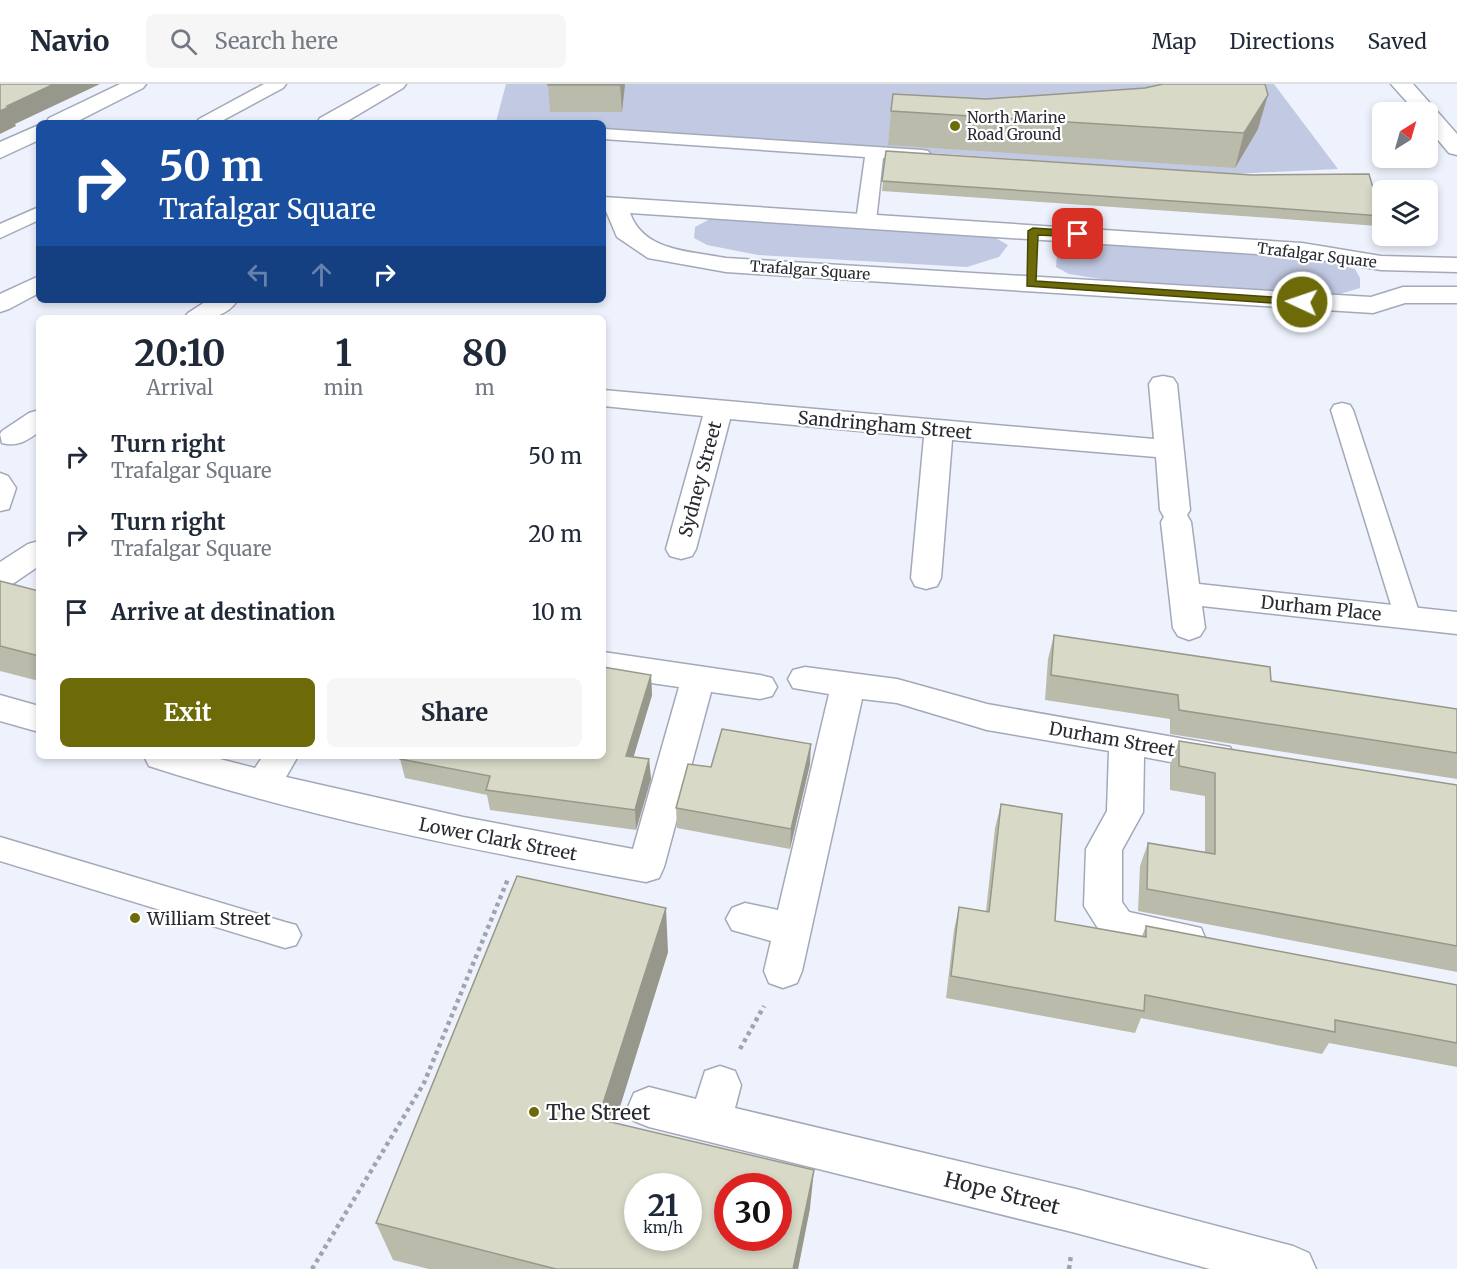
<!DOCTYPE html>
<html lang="en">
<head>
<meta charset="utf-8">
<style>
	:root { --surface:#fff; --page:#f6f6f7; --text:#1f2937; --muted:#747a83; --line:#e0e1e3; --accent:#6d6b09 }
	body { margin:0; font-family:Merriweather,serif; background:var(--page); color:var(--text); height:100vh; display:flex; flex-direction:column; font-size:22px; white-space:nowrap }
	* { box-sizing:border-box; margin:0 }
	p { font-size:20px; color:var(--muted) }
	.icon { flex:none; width:33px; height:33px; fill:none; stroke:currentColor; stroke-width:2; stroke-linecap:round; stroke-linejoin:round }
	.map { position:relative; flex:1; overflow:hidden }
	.sheet { position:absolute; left:36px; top:231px; width:570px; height:444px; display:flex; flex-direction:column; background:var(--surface); border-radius:9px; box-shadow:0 3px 9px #0003 }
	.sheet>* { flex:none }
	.banner { position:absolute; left:36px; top:36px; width:570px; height:183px; border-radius:9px; box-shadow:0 3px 9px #0003; background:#1a4fa0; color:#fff; overflow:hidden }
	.needle { width:39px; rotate:37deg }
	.tools { position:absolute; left:1372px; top:18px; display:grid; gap:12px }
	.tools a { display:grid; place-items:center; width:66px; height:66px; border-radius:9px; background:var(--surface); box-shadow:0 3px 9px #0003; font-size:30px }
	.speed { position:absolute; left:624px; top:1089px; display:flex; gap:12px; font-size:30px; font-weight:700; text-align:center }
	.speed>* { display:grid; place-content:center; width:78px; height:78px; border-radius:50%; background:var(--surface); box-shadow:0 3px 9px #0003; line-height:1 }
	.speed small { font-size:15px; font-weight:400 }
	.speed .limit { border:9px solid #d22; background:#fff; color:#111 }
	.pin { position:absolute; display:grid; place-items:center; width:51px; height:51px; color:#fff; margin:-26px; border-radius:12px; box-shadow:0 3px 9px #0006 }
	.me { position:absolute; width:66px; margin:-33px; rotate:273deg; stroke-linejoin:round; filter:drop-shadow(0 0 4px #0008) }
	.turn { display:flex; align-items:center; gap:21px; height:126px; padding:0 24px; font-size:27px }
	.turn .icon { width:78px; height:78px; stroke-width:2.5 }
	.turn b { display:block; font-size:42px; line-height:51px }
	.lanes { display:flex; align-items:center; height:57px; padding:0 24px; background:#0003; justify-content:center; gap:30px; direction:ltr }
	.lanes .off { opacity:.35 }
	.eta { display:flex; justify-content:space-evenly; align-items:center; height:102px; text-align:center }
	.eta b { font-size:36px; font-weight:700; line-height:42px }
	.cta { display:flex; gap:12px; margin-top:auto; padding:12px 24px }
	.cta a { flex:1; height:69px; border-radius:9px; background:var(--accent); color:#fff; font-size:24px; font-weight:700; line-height:69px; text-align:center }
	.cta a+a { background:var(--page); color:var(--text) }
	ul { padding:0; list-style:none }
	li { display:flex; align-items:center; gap:18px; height:78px; padding:0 24px }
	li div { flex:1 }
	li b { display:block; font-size:22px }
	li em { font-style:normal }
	header { display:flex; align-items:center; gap:36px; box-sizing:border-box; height:84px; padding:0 30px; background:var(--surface); border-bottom:2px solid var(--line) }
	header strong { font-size:28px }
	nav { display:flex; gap:33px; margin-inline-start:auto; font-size:21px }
	.search { width:420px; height:54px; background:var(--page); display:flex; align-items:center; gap:15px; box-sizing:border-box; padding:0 21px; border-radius:9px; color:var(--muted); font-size:22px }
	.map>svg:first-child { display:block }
</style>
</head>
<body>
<header>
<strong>Navio</strong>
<div class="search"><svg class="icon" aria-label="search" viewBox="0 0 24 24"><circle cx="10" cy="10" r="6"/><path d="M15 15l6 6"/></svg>Search here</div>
<nav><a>Map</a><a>Directions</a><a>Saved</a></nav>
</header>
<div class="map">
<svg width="1457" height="1185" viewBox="0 0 1457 1185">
	<rect width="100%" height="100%" fill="#eef2fd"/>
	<g fill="#c2cae3">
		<path d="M506,0H1274L1338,85L1232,90L603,46V39L496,38Z"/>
		<path d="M710,135L950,147L992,152L1008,161L999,173L967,183L758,171L707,161L694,154L695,143Z"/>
		<path d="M1077,159L1303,172L1355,185L1360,194V204L1340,210L1107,196L1069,190L1056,183L1057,170Z"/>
	</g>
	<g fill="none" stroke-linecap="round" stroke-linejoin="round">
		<defs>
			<g id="lane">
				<path d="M264,0H286L283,4L218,39H196L199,35Z"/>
				<path d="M603,45L922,66L928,67L931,71L928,75L883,74L876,137L873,141H859L856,137L865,73L603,55Z"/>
				<path d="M39,123V136L0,154V140Z"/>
				<path d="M1342,319L1350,321L1353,326L1421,534L1417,541L1408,543L1399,541L1395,534L1331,326L1334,321Z"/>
				<path d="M0,389L8,392L16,404L9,425L0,427Z"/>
				<path d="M0,753L285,838L296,841L301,851L296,861L285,864L0,777Z"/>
			</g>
			<g id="street">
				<path d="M120,0H146L143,4L74,39H46L49,34Z"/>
				<path d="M381,0H406L403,4L344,39H317L320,34Z"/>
				<path d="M39,41V56L0,74V58Z"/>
				<path d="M603,113L1302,159L1381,172L1457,174V188L1381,186L1302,173L630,129C644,168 690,167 726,174L1371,213L1403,203H1457V219H1405L1373,229L726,188L648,174L617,153L606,127H603Z"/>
				<path d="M39,192V209L9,225L0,228V210Z"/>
				<path d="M208,216H238C224,236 206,234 184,234L188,229Z"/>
				<path d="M1163,292L1173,294L1177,300L1190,426L1187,431L1191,438L1199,500L1457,528V550L1202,522L1205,544L1200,552L1189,556L1178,552L1173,544L1161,438L1164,433L1160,426L1156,373L952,356L941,494L937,502L926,505L915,502L911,494L924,353L730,335L696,465L692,472L681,475L670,472L666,465L703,332L603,322V306L1154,355L1149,300L1153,294Z"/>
				<path d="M39,326V348C26,357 18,363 2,359L0,350L2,347L29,329Z"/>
				<path d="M39,457V482L11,501L0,504V478L28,460Z"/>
				<path d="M603,568L760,591L772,594L777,603L772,612L760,615L711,608L664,783L659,794L646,798C478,767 310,734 149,682L144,672H208L255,684L263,672H298L286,693L463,733L633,765L679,603L603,592Z"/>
				<path d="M805,583L897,595L987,620L1230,663L1235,673L1230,683L1218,687L1144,673L1143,728L1122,766V818L1129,828L1201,844L1206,856L1201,868L1187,873L1104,854L1084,822L1086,765L1107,727L1109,667L987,646L897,619L862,615L802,887L797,899L783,904L769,899L764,887L771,857L732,846L726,835L732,824L745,819L778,826L829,610L793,604L788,595L793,586Z"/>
				<path d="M0,611L39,622V648L0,637Z"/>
				<path d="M720,982L735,987L741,1001L735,1024L1076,1105L1293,1162L1309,1169L1316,1185H1210L1076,1149L649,1043L634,1037L628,1023L634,1009L649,1003L696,1015L705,987Z"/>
			</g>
			<path id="secondary" d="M1391,0H1413L1457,50V71L1449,69L1428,44V28H1416Z"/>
		</defs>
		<use href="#lane" stroke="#a3a9b9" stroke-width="3"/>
		<use href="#street" stroke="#a3a9b9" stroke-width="3"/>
		<use href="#secondary" stroke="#a3a9b9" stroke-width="3"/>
		<path stroke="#a0a4ad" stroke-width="3" stroke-dasharray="2 2" stroke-linecap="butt" d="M1378,134L1382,149"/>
		<g stroke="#a0a4ad" stroke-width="4.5" stroke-dasharray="4 4" stroke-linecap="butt">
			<path d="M740,965L764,922"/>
			<path d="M312,1185L424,999L508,795"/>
			<path d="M1069,1185L1071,1171"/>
		</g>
		<use href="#lane" fill="#fff" fill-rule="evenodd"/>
		<use href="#street" fill="#fff" fill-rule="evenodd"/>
		<use href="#secondary" fill="#fff" fill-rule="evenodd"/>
	</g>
	<g fill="#babbab">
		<path d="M548,0H625L622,28H550Z"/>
		<path d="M986,15L1258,45L1235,84L888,61L891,27Z"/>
		<path d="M886,67L1381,132L1377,142L1271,134L882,107Z"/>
		<path d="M0,497L39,507V597L0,587Z"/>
		<path d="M1054,551L1271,597L1457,625V695L1170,650V635L1045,616L1048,575Z"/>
		<path d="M651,591L652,611L633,673L649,675L651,695L636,746L490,726L487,711L405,694L400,675Z"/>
		<path d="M1179,657L1457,701V888L1138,827L1140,782L1148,759L1205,768V712L1170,706V681Z"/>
		<path d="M810,680L790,765L677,744L676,724L711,683Z"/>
		<path d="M1001,720L1055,837L1142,852L1146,842L1457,901V983L1329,959L1322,970L1141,934L1135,949L946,914L954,846L959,823L986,827L995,744Z"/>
		<path d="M668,868L615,1039L810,1124L798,1185H429L393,1176L376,1139Z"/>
	</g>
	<g fill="#97988b">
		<path d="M54,0H100L15,40L16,42L0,50V27L7,22Z"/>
		<path d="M620,0H625L622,28Z"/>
		<path d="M1268,11L1258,45L1235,84L1244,49Z"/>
		<path d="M651,591L652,611L628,692L626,672Z"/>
		<path d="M811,660L810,680L790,765L791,745Z"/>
		<path d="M649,675L651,695L636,746L635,726Z"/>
		<path d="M666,824L668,868L604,1074L598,1035Z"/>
		<path d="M814,1086L810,1124L798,1185H793Z"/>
	</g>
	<g fill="#d8d9c7" stroke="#97988b" stroke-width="1.5" fill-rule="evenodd">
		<path d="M0,0H54L7,22L9,23L0,27Z"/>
		<rect x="548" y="0" width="72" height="1"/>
		<path d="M1163,0H1265L1268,11L1244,49L891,27L893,10L986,15L1145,4Z"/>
		<path d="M886,67L1252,91L1369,90L1381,132L1274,124L882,97Z"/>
		<path d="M0,497L39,507V572L0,562Z"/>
		<path d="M1054,551L1270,583L1271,597L1457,625V669L1179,626L1178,611L1051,591Z"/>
		<path d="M603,583L651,591L626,672L649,675L635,726L486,706L490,692L400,675L401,672H603Z"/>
		<path d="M722,645L811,660L791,745L676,724L688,680L711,683Z"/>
		<path d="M1179,657L1457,701V862L1147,805L1148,759L1215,770V689L1179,682Z"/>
		<path d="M1001,720L1062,730L1055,837L1146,853V842L1457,901V959L1335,936V948L1145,911L1144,927L951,892L959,823L989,828Z"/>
		<path d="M517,792L666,824L598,1035L814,1086L793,1185H556L376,1139ZM638,1102H688V1154H638ZM728,1102H778V1154H728Z"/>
	</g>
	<path fill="#6d6b09" stroke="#474606" stroke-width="1.5" d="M1033,144L1078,147L1083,150L1078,153L1038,151L1036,197L1302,215L1307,218L1302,221L1027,202L1028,147Z"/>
	<g fill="#6d6b09" stroke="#fff" stroke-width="2">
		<circle cx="955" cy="42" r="6"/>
		<circle cx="135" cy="834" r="6"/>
		<circle cx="534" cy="1028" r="6"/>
	</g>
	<g text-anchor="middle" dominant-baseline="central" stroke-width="4.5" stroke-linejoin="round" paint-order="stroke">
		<g font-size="15" fill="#272a30" stroke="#fff" text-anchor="start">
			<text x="967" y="33">North Marine<tspan x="967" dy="17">Road Ground</tspan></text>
		</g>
		<g font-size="15" fill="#272a30" stroke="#fff">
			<text transform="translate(1317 171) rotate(7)">Trafalgar Square</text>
			<text transform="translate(810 186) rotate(4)">Trafalgar Square</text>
		</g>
		<g font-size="18" fill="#272a30" stroke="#fff">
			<text transform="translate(885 341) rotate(5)">Sandringham Street</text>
			<text transform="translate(700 395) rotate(-75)">Sydney Street</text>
			<text transform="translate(1321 524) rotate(6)">Durham Place</text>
			<text transform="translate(1112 655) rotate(10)">Durham Street</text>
			<text transform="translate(498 755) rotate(11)">Lower Clark Street</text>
		</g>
		<g font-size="18" fill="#272a30" stroke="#fff" text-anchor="start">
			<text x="147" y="834">William Street</text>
		</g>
		<g font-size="21" fill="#272a30" stroke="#fff" text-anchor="start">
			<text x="546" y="1028">The Street</text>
		</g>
		<g font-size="21" fill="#272a30" stroke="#fff">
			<text transform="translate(1002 1109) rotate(14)">Hope Street</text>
		</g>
	</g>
</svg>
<div class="tools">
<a><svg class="needle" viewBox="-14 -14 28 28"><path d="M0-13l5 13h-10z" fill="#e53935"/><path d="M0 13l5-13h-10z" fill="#747a83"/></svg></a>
<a><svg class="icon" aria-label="layers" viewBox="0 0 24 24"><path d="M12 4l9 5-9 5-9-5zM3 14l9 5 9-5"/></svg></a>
</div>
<div class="speed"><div>21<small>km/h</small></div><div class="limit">30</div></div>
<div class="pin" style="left:1078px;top:150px;background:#d93025"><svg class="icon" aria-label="arrive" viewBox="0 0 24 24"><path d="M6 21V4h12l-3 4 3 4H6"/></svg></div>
<svg class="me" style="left:1302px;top:218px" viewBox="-20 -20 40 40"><circle r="17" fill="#6d6b09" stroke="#fff" stroke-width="3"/><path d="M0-11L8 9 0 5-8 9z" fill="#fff"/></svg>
<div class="banner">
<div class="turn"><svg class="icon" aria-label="right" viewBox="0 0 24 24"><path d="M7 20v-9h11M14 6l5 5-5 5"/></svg><div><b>50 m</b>Trafalgar Square</div></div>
<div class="lanes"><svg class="icon off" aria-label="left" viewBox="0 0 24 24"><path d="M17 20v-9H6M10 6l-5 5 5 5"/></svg><svg class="icon off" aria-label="ahead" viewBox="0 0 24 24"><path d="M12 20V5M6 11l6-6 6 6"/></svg><svg class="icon" aria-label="right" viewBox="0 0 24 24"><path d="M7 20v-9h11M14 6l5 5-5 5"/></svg></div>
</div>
<section class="sheet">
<div class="eta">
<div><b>20:10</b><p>Arrival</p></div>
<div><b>1</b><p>min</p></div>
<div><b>80</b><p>m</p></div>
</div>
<ul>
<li><svg class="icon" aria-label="right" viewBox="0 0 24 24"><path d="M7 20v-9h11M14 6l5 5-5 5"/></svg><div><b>Turn right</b><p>Trafalgar Square</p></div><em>50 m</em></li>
<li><svg class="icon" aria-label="right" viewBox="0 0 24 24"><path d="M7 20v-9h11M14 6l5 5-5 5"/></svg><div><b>Turn right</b><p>Trafalgar Square</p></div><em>20 m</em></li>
<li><svg class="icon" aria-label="arrive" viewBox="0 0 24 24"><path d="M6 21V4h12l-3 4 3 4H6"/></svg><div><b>Arrive at destination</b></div><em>10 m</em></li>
</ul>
<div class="cta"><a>Exit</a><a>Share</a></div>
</section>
</div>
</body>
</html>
